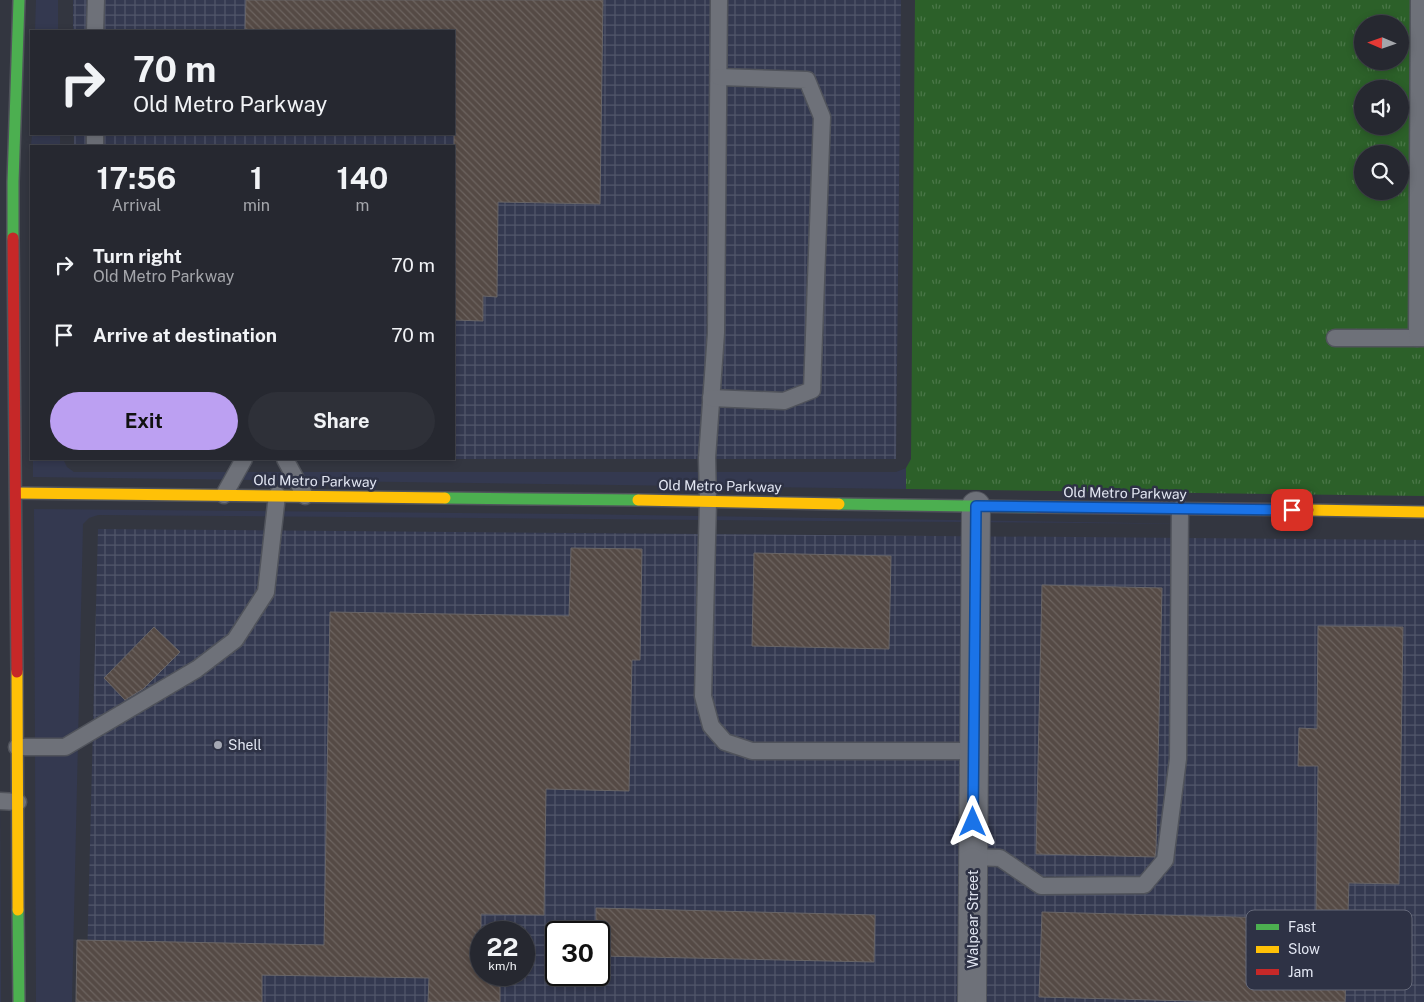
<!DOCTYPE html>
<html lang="en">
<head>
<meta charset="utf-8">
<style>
	:root { --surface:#262830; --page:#2e3038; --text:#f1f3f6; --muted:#a4a6ab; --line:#42444c; --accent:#bca0f2 }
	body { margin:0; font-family:"Public Sans",sans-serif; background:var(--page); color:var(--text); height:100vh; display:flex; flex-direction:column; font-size:19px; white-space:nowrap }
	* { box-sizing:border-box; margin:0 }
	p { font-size:16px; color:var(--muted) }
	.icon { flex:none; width:28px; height:28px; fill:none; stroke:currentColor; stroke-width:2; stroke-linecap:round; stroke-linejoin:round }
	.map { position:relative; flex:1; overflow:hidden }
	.drawer { position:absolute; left:30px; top:145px; width:425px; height:315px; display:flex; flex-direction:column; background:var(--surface); border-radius:0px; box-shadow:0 2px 8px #0003,0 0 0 1px var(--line) }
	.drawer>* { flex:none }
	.top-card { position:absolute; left:30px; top:30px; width:425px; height:105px; border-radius:0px; box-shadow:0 2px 8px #0003,0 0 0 1px var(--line); background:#262830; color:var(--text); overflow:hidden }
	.needle { width:32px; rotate:272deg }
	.tools { position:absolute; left:1354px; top:15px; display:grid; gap:10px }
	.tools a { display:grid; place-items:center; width:55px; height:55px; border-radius:50%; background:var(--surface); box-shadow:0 2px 8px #0003,0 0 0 1px var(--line); font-size:25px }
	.speed { position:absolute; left:470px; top:921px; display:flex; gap:10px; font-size:25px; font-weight:700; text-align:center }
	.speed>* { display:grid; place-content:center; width:65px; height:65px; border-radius:50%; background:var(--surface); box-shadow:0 2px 8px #0003,0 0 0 1px var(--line); line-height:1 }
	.speed small { font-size:12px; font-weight:400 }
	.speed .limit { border:2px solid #111; border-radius:8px; background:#fff; color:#111 }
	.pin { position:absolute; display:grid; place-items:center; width:42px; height:42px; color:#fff; margin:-21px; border-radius:10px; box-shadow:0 2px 8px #0006 }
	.me { position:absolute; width:55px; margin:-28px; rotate:0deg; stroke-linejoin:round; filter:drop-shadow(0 0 4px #0008) }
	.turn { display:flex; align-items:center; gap:18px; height:105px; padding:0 20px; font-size:22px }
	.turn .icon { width:65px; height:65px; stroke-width:2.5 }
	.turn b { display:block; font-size:35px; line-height:42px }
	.eta { display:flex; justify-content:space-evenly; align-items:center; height:85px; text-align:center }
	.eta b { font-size:30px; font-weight:700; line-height:35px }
	.button { display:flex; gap:10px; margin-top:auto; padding:10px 20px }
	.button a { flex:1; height:58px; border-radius:30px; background:var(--accent); color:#111; font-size:20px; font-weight:700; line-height:58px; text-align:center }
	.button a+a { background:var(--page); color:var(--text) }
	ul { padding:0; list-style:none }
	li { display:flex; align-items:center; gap:15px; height:70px; padding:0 20px }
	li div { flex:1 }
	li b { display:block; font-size:19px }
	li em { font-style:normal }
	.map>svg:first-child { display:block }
</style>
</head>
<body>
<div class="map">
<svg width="1424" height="1002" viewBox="0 0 1424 1002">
	<defs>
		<pattern id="industrial-grid" width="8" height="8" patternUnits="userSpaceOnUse" patternTransform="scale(1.25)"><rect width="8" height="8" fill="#343950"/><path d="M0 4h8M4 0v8" fill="none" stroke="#51566a"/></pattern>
		<pattern id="grass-tufts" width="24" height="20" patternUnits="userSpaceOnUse" patternTransform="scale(1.25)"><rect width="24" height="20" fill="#2c6029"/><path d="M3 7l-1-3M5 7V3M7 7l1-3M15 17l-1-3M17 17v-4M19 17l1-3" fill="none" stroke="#4a7748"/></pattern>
		<pattern id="building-back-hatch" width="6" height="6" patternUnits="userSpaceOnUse" patternTransform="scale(1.25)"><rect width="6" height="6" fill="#554a45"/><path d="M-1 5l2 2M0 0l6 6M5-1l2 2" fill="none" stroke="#6d6460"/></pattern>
	</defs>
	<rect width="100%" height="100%" fill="#333640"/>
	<g fill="#343950">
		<path d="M36,0H58V31H35Z"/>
		<path d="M32,134H60V146H31Z"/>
		<path d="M31,149V395L30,183Z"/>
		<path d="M33,459H63L67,467L74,472H896L906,468V489L33,477Z"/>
		<path d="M34,509L573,514L1201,524L98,515L89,518L83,524L72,1002H36Z"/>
		<path d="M0,787L1,977V1002H0Z"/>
	</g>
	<g fill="url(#industrial-grid)" fill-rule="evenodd">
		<path d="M73,0H901L896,459H78H454V146H74V134H454V31H73Z"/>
		<path d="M98,529L1424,540V1002H86ZM481,932H524V975H481ZM556,932H599V975H556Z"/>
	</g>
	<path fill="url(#grass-tufts)" fill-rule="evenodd" d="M915,0H1424V496L906,489V468L911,459ZM1362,24H1400V61H1362ZM1362,89H1400V126H1362ZM1362,154H1400V191H1362Z"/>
	<g fill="url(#building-back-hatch)" stroke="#686567">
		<path d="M246,0H603L600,204L498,202L497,297L483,296V321L454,320V31H245Z"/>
		<path d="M571,548L642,549L640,660H632L629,791L546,789L544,915L481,914V975H500V1002H428L429,978L262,975V1002H76L77,940L324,945L330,612L569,616Z"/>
		<path d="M754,553L891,556L889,649L752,646Z"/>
		<path d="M1042,585L1162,588L1156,850L1155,857L1036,854Z"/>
		<path d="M1318,626L1403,627L1399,884L1349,883L1345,1002H1229L1039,997L1042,912L1316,919L1318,766H1298L1299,728L1317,729Z"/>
		<path d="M154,627L180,652L143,689L125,700L104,678Z"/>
		<path d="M596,908L875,915L874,962L599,956V932H596Z"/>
	</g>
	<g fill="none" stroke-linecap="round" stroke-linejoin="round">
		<defs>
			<g id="lane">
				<path d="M719,0L716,333L707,458L708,501L703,696L711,726L725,742L752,751H974"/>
				<path d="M95,31L96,0"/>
				<path d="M95,146V134"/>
				<path d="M1335,338H1424"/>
				<path d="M1417,338L1419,0"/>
				<path d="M711,398L784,401L812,390L822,117L807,80L719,77"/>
				<path d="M285,459L305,496"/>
				<path d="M224,495L244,459"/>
				<path d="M17,747H65L197,669L235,640L266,592L277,495"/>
				<path d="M0,801L18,802"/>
				<path d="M973,857L1000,858L1041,886L1144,885L1165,860L1178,759L1180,509"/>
			</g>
			<path id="street" d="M972,1002L976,506"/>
			<g id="fast">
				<path d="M13,238V182L19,0"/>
				<path d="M445,498L638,500"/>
				<path d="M839,504L1037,507"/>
				<path d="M18,910L19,1002"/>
			</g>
			<g id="slow">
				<path d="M16,493L445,498"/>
				<path d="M638,500L839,504"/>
				<path d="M1308,510L1424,512"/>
				<path d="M17,672L18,910"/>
			</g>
			<g id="jam">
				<path d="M13,238C13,383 16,528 17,672"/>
				<path d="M1037,507L1308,510"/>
			</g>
		</defs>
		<use href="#lane" stroke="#50535b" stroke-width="19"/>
		<use href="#street" stroke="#50535b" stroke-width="30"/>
		<use href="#fast" stroke="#50535b" stroke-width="14"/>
		<use href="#slow" stroke="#50535b" stroke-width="14"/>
		<use href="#jam" stroke="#50535b" stroke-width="14"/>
		<use href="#lane" stroke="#6e7179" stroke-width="16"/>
		<use href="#street" stroke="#6e7179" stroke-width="28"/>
		<use href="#fast" stroke="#4caf50" stroke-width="11"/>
		<use href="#slow" stroke="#ffc107" stroke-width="11"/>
		<use href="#jam" stroke="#c62828" stroke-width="11"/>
	</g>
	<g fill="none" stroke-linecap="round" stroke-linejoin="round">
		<defs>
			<path id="route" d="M973,822L976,506L1292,510"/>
		</defs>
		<use href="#route" stroke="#114b97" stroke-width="12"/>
		<use href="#route" stroke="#1a73e8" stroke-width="9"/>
	</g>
	<circle fill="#a5a8b4" stroke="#2e3245" stroke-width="2" cx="218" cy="745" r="5"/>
	<g text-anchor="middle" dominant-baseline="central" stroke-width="5" stroke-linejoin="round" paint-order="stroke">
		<g font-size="14" fill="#e2e6f2" stroke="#2e3245">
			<text transform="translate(315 481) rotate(1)">Old Metro Parkway</text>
			<text transform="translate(720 486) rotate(1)">Old Metro Parkway</text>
			<text transform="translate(1125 493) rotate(1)">Old Metro Parkway</text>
			<text transform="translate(973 919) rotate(-90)">Walpear Street</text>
		</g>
		<g font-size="14" fill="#e2e6f2" stroke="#2e3245" text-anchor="start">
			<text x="228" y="745">Shell</text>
		</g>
	</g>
	<rect x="1246" y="910" width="166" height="80" rx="8" fill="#2e3245" stroke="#646879" stroke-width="1"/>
	<rect x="1256" y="924" width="23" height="6" fill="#4caf50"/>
	<rect x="1256" y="946" width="23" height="7" fill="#ffc107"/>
	<rect x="1256" y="969" width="23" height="6" fill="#c62828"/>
	<g font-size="14" fill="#e2e6f2">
		<text x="1288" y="932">Fast</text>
		<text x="1288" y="954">Slow</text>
		<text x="1288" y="977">Jam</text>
	</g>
</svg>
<div class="tools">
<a><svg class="needle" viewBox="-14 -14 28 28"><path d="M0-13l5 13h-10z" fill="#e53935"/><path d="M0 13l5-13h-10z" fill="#a4a6ab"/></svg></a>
<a><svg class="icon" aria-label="sound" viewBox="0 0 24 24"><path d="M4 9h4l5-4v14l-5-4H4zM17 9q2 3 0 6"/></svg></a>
<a><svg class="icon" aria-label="search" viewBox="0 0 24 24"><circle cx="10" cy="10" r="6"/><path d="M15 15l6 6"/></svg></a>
</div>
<div class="speed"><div>22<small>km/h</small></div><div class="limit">30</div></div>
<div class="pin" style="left:1292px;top:510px;background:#d93025"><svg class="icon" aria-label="arrive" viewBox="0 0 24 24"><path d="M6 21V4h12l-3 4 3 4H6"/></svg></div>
<svg class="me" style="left:973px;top:822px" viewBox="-20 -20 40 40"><path d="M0-17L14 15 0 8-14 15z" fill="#1a73e8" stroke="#fff" stroke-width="4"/></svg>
<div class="top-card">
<div class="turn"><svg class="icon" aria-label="right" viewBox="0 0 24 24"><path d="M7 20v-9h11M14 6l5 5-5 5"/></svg><div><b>70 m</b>Old Metro Parkway</div></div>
</div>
<section class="drawer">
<div class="eta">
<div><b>17:56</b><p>Arrival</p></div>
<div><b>1</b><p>min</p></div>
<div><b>140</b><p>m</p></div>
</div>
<ul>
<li><svg class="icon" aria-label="right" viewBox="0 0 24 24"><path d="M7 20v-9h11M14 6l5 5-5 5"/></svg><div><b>Turn right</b><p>Old Metro Parkway</p></div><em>70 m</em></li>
<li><svg class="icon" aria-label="arrive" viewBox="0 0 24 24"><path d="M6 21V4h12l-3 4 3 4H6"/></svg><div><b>Arrive at destination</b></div><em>70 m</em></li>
</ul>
<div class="button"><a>Exit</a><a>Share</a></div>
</section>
</div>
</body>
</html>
